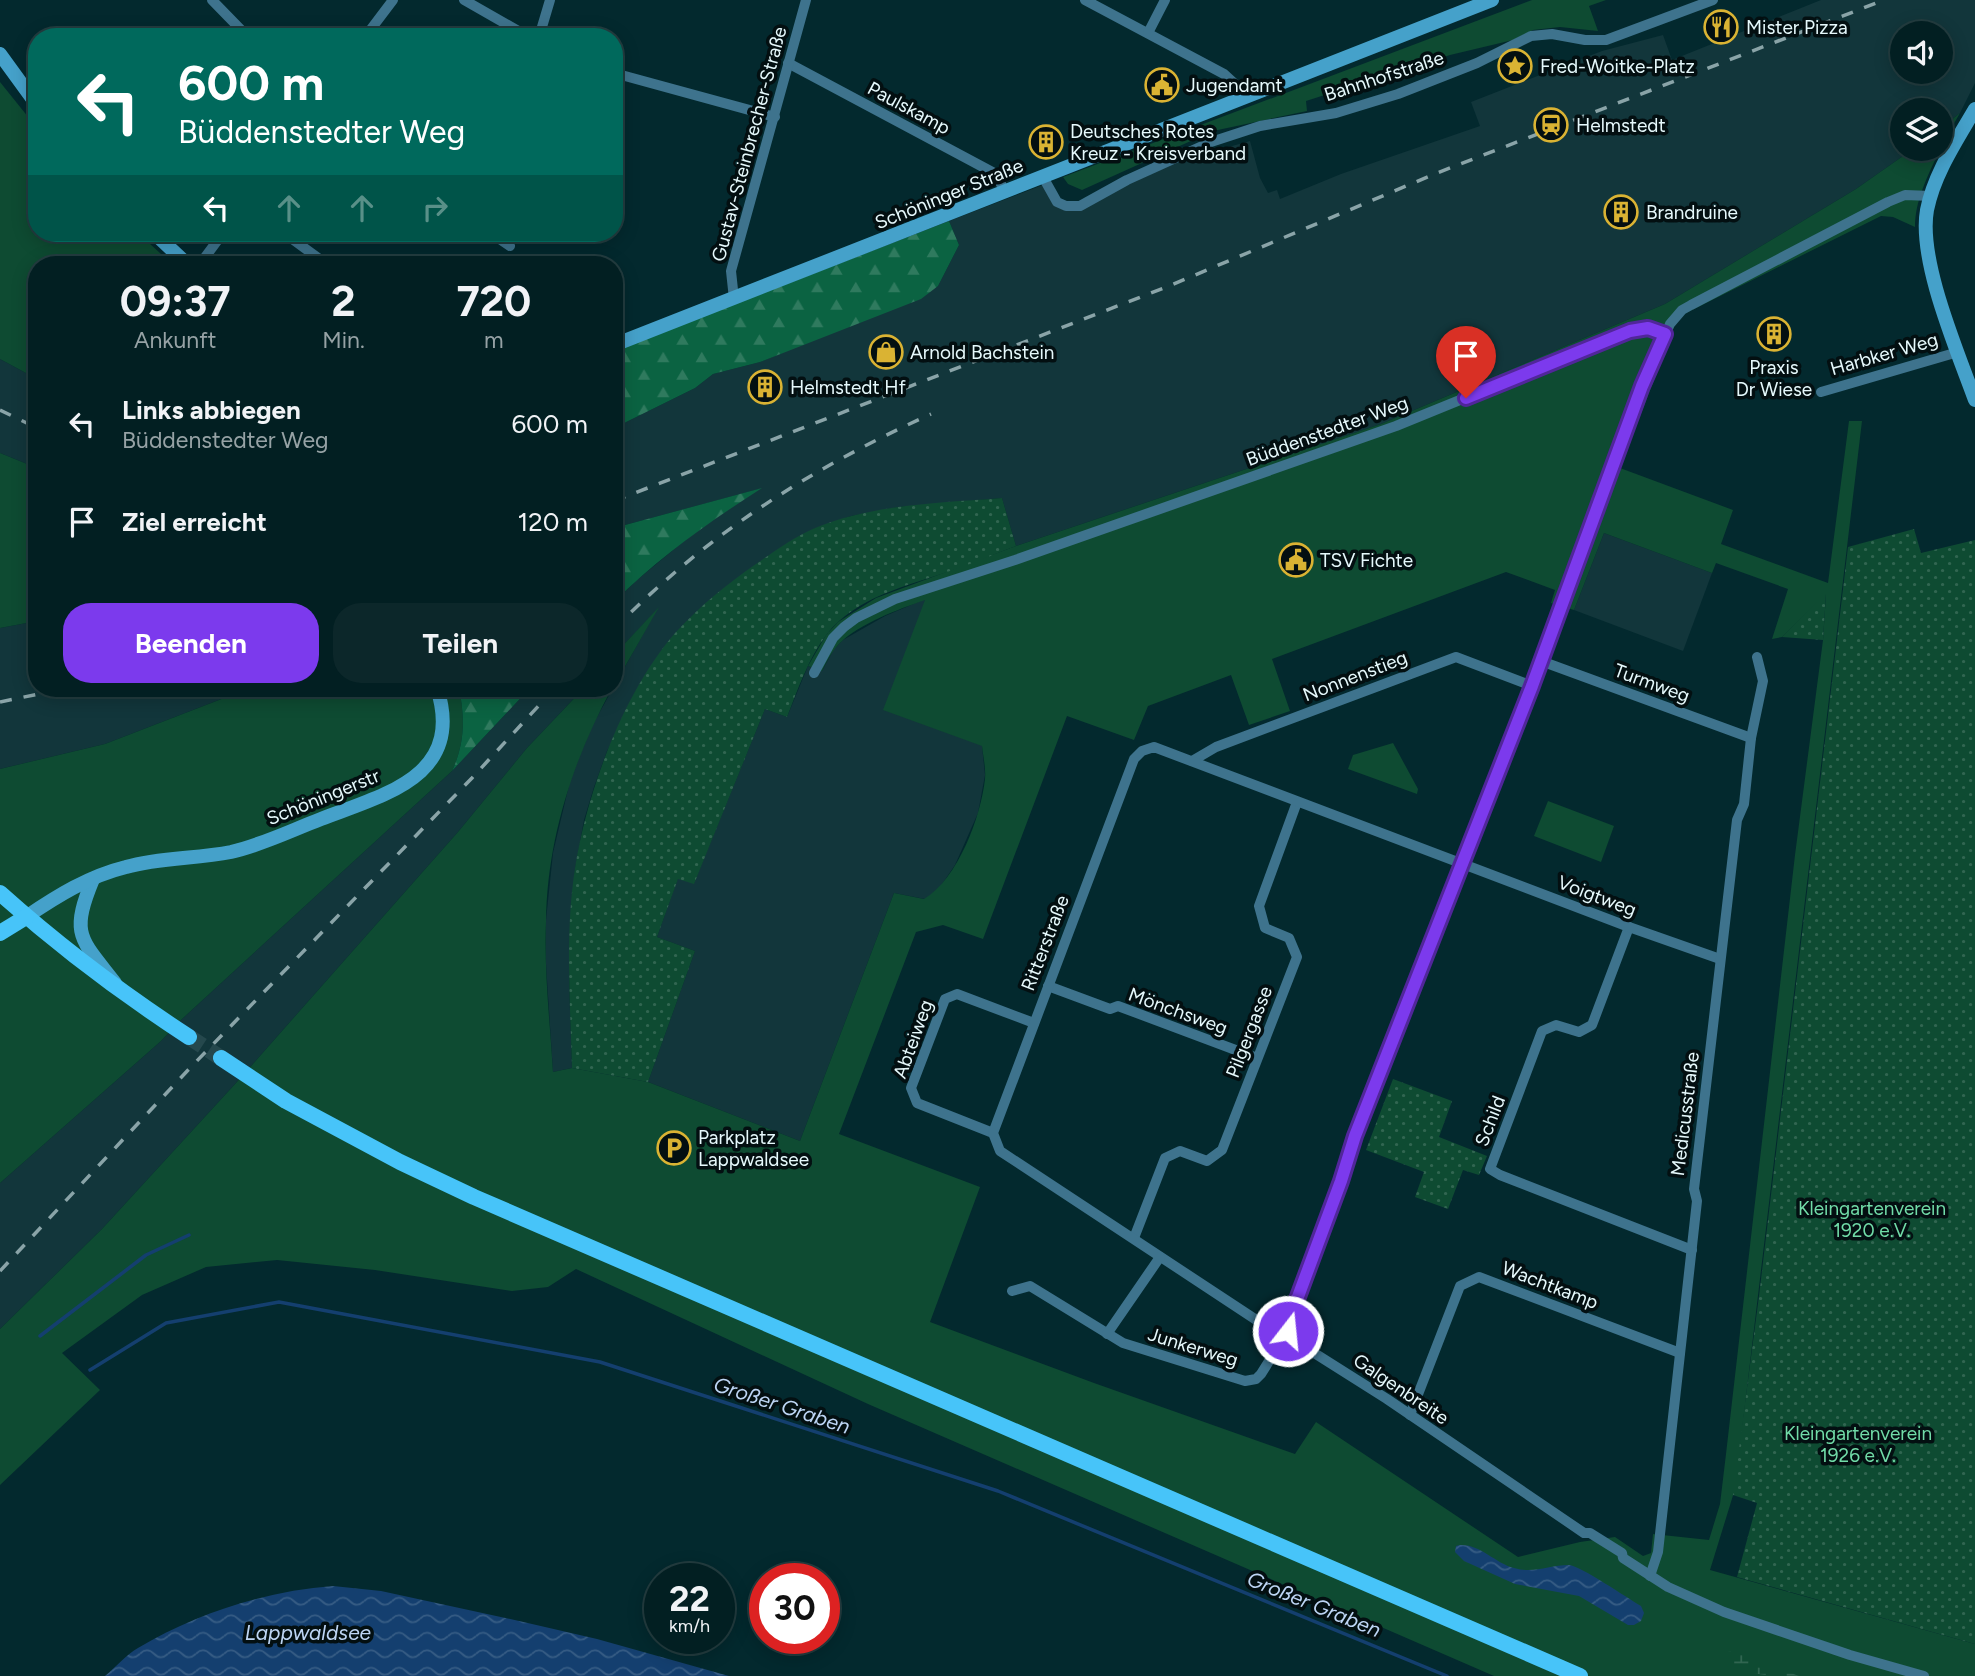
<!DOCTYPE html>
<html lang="de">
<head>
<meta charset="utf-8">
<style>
	:root { --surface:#021f22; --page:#0c272a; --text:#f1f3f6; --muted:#96a2a5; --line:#233d40; --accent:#7c3aed }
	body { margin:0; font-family:Figtree,sans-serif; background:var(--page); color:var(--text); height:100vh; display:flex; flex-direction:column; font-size:26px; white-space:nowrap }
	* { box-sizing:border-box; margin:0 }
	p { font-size:23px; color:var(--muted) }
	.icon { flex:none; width:38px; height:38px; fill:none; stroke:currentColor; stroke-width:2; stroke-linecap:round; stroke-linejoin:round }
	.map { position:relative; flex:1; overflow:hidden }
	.sheet { position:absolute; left:28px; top:256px; width:595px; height:441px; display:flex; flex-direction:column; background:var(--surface); border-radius:28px; box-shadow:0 4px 18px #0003,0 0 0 2px var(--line) }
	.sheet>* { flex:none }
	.guide { position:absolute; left:28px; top:28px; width:595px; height:214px; border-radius:28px; box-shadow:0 4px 18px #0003,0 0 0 2px var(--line); background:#00695c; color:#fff; overflow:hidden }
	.tools { position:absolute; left:1890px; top:21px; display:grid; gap:14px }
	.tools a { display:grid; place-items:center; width:63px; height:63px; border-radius:50%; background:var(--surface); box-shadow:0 4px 18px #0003,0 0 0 2px var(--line); font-size:35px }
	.speed { position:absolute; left:644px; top:1563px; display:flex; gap:14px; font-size:35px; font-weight:700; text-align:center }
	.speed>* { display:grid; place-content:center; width:91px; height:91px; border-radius:50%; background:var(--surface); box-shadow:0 4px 18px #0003,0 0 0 2px var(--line); line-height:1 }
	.speed small { font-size:18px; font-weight:400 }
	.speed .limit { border:10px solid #d22; background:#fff; color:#111 }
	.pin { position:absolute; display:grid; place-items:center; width:60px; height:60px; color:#fff; margin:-72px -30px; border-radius:50% 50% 50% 0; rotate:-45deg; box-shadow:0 0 7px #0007 }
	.pin .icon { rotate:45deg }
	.me { position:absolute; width:77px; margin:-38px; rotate:16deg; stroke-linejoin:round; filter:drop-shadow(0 0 5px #0008) }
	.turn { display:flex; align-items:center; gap:24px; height:147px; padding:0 35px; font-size:32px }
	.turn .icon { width:91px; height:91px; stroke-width:2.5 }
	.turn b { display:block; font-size:49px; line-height:60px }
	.lanes { display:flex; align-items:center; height:66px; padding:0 35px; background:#0003; justify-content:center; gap:35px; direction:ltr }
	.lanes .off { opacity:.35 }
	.eta { display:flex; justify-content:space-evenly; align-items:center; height:119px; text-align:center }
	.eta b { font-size:42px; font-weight:700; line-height:49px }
	.cta { display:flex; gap:14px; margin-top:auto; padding:14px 35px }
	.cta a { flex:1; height:80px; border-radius:28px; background:var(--accent); color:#fff; font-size:28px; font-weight:700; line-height:80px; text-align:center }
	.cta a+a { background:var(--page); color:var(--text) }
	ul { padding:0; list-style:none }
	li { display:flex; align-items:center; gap:21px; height:98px; padding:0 35px }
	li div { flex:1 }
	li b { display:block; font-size:26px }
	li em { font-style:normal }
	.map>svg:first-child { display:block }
</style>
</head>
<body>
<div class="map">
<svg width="1975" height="1676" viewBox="0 0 1975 1676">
	<defs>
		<pattern id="forest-firs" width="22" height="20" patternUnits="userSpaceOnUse" patternTransform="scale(1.75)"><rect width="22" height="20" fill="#0b6342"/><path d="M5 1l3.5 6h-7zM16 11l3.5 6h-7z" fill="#2f7a5e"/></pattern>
		<pattern id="wetland-marsh" width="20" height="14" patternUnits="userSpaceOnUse" patternTransform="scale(1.75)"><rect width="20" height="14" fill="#0e4b32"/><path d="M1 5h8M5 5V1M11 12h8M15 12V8" fill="none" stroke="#316651"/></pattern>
		<pattern id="park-dots" width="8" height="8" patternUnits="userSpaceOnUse" patternTransform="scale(1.75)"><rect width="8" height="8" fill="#0e4b32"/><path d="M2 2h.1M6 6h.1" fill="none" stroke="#316651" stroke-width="1.8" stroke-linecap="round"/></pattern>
		<pattern id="water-waves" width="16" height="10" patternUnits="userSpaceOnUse" patternTransform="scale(1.75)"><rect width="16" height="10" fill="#143f6f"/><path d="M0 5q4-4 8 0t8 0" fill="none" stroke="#365c84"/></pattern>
	</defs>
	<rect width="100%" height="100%" fill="#03292e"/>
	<g fill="#12363b" fill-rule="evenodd">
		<path d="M1821,0H1975V83L1960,113L1941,128V110H1902V149H1913L1856,189L1665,304L1381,424L1016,546L1002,498L899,507L851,516L814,529L694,614L675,634L645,678L607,751L594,787L584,820L575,869L569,982L572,1068L553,1072L546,964V920L553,853L570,781L582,750L593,724L656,611L614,655V602L637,580L701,527L759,489L614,528V428L695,388L713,374L760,362L938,286L959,245L949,221L1048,183L1062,202L1074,204L1178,161L1250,141L1260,178L1268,193L1277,190L1280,199L1341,174L1480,126L1471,102L1602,51L1663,35L1672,60ZM1902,33H1941V72H1902Z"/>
		<path d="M0,359L37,379V468L0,453Z"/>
		<path d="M1604,533L1712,573L1683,651L1574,610Z"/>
		<path d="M925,599L982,746L985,775L978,813L955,865L936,893L925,899L894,893L800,1141L648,1082L695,951L657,937L678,878L694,883L765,709L787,717L808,666L822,671L834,649L843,640L885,616Z"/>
		<path d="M37,621V688H250L105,744L0,769V628Z"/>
		<path d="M530,688H584L527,748L458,832L236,1083L102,1229L0,1329V1183L161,1041L182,1019L452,771Z"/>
	</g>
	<g fill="#0e4b32" fill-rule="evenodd">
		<path d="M1532,0H1606L1589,6L1598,31L1560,27L1533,30L1513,40L1450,55L1306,101L1307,111L1213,131L1082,190L1068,184L1063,177Z"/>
		<path d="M0,82L37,128V233H138L172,264H37V379L0,359Z"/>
		<path d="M1960,113L1941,146V148V128Z"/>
		<path d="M1913,149H1940C1929,174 1915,199 1915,227L1893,217L1881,216L1654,329L1663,357L1620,468L1733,510L1721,544L1828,583L1849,421H1862L1735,1489L1710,1570L1975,1644V1676H1494L868,1404L576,1269L548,1287L512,1291L375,1270L277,1260L206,1267L142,1295L62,1353L100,1390L0,1485V1329L102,1229L236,1083L458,832L527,748L584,688H612C573,760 547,839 546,922C544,972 550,1022 553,1072L572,1068L648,1082L800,1141L894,893L924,899C958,879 981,816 985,779C986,768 983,756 982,746L883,710L925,600C899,609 859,624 840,643C832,651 827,661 822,671L808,666L826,635L838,622L876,598L1016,546L1381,424L1665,304L1856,189ZM1604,533L1712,573L1716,563L1788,589L1772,639L1782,637L1826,594L1823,640L1795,855L1726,1454L1720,1504L1709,1540L1653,1534L1651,1553L1643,1556L1615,1537L1580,1542L1518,1557L1316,1422L1295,1454L1094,1383L930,1322L980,1187L839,1134L916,932L943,925L983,939L1067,716L1134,740L1148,706L1231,675L1249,725L1290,711L1272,659L1506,572L1555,590L1551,603L1574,610Z"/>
		<path d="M0,453L37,468V621L0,628Z"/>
		<path d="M659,607L615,684H614V655Z"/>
		<path d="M250,688H459C465,718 465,743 452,771L182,1019L161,1041L0,1183V769L105,744Z"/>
		<path d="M1393,743L1418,789L1417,794L1348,769L1353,755Z"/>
		<path d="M1548,801L1614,826L1601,862L1534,836Z"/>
	</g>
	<g fill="url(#forest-firs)">
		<path d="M949,221L959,245L938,286L921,299L760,362L713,374L695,388L614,428V351Z"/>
		<path d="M762,488C709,522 659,557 614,602V528Z"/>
		<path d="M459,688H530L452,771C465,743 465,718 459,688Z"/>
	</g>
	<path fill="url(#wetland-marsh)" d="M1732,1651L1799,1676C1769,1676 1746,1676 1721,1660L1723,1653Z"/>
	<g fill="url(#park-dots)">
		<path d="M1002,498L1016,546C994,554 972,564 950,571C907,586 856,597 827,634C808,659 798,689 787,717L765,709L694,884L678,879L657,937L695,951L648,1082L572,1068C570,1001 565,934 575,868C587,791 624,691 676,632C700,606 727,584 756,564C775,551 794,537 815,528C873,504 940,503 1002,498Z"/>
		<path d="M1914,529L1921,553L1975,540V1644L1737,1577L1757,1503L1733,1495L1759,1296L1848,547Z"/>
		<path d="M1826,593L1823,640L1782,637Z"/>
		<path d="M1393,1079L1452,1101L1439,1137L1487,1156L1479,1175L1463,1170L1448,1209L1415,1197L1424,1172L1366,1150Z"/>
	</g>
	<g fill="url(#water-waves)">
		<path d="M1460,1545C1480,1544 1495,1563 1514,1568C1534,1574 1549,1565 1569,1565C1581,1566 1627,1598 1641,1606L1644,1613L1641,1621L1634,1625H1628L1579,1596L1515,1584L1464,1561L1455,1552L1456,1546Z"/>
		<path d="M333,1586L381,1591L519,1621L597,1639L729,1676H105C116,1667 126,1655 138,1648C196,1613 266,1591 333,1586Z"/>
	</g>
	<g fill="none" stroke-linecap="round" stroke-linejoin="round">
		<g stroke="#143f6f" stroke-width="3.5">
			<path d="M40,1336L146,1255L189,1235"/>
			<path d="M90,1370L166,1323L279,1302L600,1362L998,1491L1447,1676"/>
		</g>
		<path stroke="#25484d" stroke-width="16" stroke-dasharray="16 8" stroke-linecap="butt" d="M189,1037L221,1058"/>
		<g stroke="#3e738d" stroke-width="10">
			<path d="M212,0L248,37"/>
			<path d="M464,0L529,37"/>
			<path d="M1085,0L1224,74L1236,85L1244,97"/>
			<path d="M1148,33L1165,0"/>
			<path d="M365,37L393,0"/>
			<path d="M539,37L550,0"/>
			<path d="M788,63L996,174L1005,192"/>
			<path d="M614,73L775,117"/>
			<path d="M1043,177L1057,202L1066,206H1080L1127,180L1211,142L1260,126L1336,113L1398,94L1477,63L1531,36L1552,34L1585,40H1606L1713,0"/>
			<path d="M284,233L325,263"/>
			<path d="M491,233L510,246"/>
			<path d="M200,264L223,233"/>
			<path d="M734,299L731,271L806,0"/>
			<path d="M1821,392L1958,352"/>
			<path d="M1541,661L1751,738"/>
			<path d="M814,673L833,638L844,627L856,618L895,599L1015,560L1396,426L1630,331L1648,328L1665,334"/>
			<path d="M1192,761L1216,747L1456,657L1532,686"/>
			<path d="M1629,927L1592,1025L1579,1032L1556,1025L1542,1031L1490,1169L1500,1175L1692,1250"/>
			<path d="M1048,986L1110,1009L1118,1006L1257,1058"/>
			<path d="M993,1133L917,1103L911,1088L945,999L957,994L1034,1023"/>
			<path d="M1134,1238L1165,1158L1180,1151L1207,1161L1222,1150L1297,957L1289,938L1265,928L1259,906L1297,802"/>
			<path d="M1012,1291L1030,1286L1123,1343L1245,1381L1256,1379L1261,1374L1288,1331L1267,1327L1000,1151L993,1133L1134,759L1142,751L1154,747L1629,927L1720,959"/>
			<path d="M1107,1334L1160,1257"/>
			<path d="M1410,1415L1460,1286L1479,1277L1680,1353"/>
			<path d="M1650,1576L1658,1552L1697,1201L1694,1189L1737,820L1744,804L1751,738L1763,681L1757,657"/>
			<path d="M1924,1676L1850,1655L1724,1612L1668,1587L1623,1558L1622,1553L1590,1533H1584L1387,1399L1300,1344L1288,1331L1293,1310L1341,1181L1355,1136L1532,686L1642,386L1670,324L1682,310L1691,305L1888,202L1905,195L1931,196"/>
		</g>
		<g stroke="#45a1ca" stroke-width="14">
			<path d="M0,54L37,105"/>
			<path d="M1975,109C1957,140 1934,174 1927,210C1918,260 1957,350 1975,400"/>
			<path d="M154,233L187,264"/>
			<path d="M614,345L1492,0"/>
			<path d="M93,879C70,935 80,938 115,983"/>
			<path d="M26,917C57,896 89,876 126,867C160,857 196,859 231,852C262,845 292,830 321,819C386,794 465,776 437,688"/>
		</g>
		<g stroke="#47c4f9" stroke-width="16">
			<path d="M0,893C59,946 123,994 189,1037"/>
			<path d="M0,933L26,917"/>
			<path d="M221,1058L286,1101L400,1162L474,1197L1580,1676"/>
		</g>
		<g stroke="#8aa4a8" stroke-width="3.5" stroke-dasharray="12 12" stroke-linecap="butt">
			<path d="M0,410L37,428"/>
			<path d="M614,501L1169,286L1437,173L1884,0"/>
			<path d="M614,629C709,533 808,470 931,414"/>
			<path d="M0,702L68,688"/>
			<path d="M0,1271L189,1069L472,778L555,688"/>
		</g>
	</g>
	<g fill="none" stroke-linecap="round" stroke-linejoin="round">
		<defs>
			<path id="route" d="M1288,1331L1289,1321L1341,1181L1355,1136L1532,686L1642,386L1665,334L1648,328L1630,331L1466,398"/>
		</defs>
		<use href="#route" stroke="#51269a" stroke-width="18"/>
		<use href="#route" stroke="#7c3aed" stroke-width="12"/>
	</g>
	<defs>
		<symbol id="restaurant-ring" viewBox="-11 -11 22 22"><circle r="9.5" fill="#030f11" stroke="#dab333" stroke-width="1.5"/><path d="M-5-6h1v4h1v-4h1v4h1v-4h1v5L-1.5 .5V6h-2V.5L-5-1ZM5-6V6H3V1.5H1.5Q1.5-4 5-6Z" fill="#dab333"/></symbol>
		<symbol id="sight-ring" viewBox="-11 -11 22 22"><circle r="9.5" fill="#030f11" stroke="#dab333" stroke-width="1.5"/><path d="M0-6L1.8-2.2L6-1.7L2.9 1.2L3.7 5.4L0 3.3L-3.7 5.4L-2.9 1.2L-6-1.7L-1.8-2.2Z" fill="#dab333"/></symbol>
		<symbol id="civic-ring" viewBox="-11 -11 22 22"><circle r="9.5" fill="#030f11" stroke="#dab333" stroke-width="1.5"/><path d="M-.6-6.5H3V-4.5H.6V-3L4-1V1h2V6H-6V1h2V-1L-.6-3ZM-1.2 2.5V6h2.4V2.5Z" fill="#dab333"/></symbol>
		<symbol id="station-ring" viewBox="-11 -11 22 22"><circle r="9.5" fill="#030f11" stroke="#dab333" stroke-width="1.5"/><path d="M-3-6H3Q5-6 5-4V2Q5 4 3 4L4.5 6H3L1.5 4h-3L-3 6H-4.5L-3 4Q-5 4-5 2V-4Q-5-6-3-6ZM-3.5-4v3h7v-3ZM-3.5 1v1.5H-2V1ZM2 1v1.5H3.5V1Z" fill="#dab333"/></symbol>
		<symbol id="building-ring" viewBox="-11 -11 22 22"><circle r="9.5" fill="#030f11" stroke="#dab333" stroke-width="1.5"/><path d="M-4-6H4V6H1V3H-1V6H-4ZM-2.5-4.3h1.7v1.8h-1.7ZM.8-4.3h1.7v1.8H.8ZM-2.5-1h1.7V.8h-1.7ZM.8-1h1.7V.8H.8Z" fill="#dab333"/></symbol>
		<symbol id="shop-ring" viewBox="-11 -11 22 22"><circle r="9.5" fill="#030f11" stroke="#dab333" stroke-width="1.5"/><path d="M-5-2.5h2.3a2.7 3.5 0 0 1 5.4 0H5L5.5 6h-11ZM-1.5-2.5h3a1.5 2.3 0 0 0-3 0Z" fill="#dab333"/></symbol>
		<symbol id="parking-ring" viewBox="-11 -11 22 22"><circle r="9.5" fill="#030f11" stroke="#dab333" stroke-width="1.5"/><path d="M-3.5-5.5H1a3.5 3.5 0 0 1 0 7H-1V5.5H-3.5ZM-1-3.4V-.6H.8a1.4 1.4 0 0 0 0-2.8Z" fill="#dab333"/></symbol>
	</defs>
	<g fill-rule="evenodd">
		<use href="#restaurant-ring" x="1702" y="8" width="38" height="38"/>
		<use href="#sight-ring" x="1496" y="47" width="38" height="38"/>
		<use href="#civic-ring" x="1143" y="66" width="38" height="38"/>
		<use href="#station-ring" x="1532" y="106" width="38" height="38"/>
		<use href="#building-ring" x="1027" y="123" width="38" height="38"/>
		<use href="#building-ring" x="1602" y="193" width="38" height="38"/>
		<use href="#building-ring" x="1755" y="315" width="38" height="38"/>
		<use href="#shop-ring" x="867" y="333" width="38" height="38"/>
		<use href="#building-ring" x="746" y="368" width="38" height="38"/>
		<use href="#civic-ring" x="1277" y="541" width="38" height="38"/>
		<use href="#parking-ring" x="655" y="1129" width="38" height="38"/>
	</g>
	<g text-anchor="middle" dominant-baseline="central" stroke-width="7" stroke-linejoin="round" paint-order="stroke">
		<g font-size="19" fill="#e6f9fc" stroke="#030f11" text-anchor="start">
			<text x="1746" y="27">Mister Pizza</text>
			<text x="1540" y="66">Fred-Woitke-Platz</text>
			<text x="1186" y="85">Jugendamt</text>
			<text x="1576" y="125">Helmstedt</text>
			<text x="1070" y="131">Deutsches Rotes<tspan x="1070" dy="22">Kreuz - Kreisverband</tspan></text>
			<text x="1646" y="212">Brandruine</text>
			<text x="910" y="352">Arnold Bachstein</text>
			<text x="1774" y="367" text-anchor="middle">Praxis<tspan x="1774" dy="22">Dr Wiese</tspan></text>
			<text x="790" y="387">Helmstedt Hf</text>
			<text x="1320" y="560">TSV Fichte</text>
			<text x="698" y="1137">Parkplatz<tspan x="698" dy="22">Lappwaldsee</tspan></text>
		</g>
		<g font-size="19" fill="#e6f9fc" stroke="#030f11">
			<text transform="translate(1384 76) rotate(-18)">Bahnhofstraße</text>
			<text transform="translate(909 108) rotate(28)">Paulskamp</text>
			<text transform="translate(749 144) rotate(-75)">Gustav-Steinbrecher-Straße</text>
			<text transform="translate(949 194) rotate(-22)">Schöninger Straße</text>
			<text transform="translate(1884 354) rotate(-16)">Harbker Weg</text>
			<text transform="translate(1327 431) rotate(-20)">Büddenstedter Weg</text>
			<text transform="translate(1355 676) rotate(-21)">Nonnenstieg</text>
			<text transform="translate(1652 683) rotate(20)">Turmweg</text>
			<text transform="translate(323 797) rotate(-22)">Schöningerstr</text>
			<text transform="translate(1597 896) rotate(21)">Voigtweg</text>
			<text transform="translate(1045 943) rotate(-69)">Ritterstraße</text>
			<text transform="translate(1178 1011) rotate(20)">Mönchsweg</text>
			<text transform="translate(1249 1032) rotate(-69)">Pilgergasse</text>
			<text transform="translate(913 1039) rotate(-70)">Abteiweg</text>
			<text transform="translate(1685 1114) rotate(-83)">Medicusstraße</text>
			<text transform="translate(1490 1121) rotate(-69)">Schild</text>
			<text transform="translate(1550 1285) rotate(21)">Wachtkamp</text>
			<text transform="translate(1193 1347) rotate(17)">Junkerweg</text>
			<text transform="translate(1401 1389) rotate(34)">Galgenbreite</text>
		</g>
		<g font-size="19" fill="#71dca8" stroke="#030f11">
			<text x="1872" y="1208">Kleingartenverein<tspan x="1872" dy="22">1920 e.V.</tspan></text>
			<text x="1858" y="1433">Kleingartenverein<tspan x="1858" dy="22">1926 e.V.</tspan></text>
		</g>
		<g font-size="21" font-style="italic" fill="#bdd5f4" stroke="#030f11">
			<text transform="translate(782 1405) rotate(18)">Großer Graben</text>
			<text transform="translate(1314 1604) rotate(22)">Großer Graben</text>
			<text x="308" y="1632">Lappwaldsee</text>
		</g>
	</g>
</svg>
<div class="tools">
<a><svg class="icon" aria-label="sound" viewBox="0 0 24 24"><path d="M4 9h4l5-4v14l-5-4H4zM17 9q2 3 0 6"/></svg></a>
<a><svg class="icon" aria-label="layers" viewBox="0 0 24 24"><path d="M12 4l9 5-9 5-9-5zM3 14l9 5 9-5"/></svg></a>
</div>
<div class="speed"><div>22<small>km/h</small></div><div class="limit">30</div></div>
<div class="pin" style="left:1466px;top:398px;background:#d93025"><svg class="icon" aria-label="arrive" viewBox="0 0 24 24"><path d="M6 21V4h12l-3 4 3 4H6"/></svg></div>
<svg class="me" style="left:1288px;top:1331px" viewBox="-20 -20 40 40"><circle r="17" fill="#7c3aed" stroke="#fff" stroke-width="3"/><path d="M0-11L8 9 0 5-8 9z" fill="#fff"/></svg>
<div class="guide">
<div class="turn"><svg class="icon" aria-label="left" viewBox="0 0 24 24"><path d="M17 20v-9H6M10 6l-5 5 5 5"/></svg><div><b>600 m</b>Büddenstedter Weg</div></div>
<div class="lanes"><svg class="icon" aria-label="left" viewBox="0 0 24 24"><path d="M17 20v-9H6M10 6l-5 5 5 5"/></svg><svg class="icon off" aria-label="ahead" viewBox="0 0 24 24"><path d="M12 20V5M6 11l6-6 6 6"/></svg><svg class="icon off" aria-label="ahead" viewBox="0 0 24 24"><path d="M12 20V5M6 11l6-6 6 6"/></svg><svg class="icon off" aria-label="right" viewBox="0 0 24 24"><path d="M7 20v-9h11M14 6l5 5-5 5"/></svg></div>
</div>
<section class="sheet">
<div class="eta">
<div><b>09:37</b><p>Ankunft</p></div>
<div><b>2</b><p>Min.</p></div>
<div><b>720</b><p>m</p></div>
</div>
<ul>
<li><svg class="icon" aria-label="left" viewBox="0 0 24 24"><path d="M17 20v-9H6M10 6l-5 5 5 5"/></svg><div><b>Links abbiegen</b><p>Büddenstedter Weg</p></div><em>600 m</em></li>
<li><svg class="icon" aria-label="arrive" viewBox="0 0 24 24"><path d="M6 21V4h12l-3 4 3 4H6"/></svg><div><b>Ziel erreicht</b></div><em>120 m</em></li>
</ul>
<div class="cta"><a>Beenden</a><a>Teilen</a></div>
</section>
</div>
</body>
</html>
